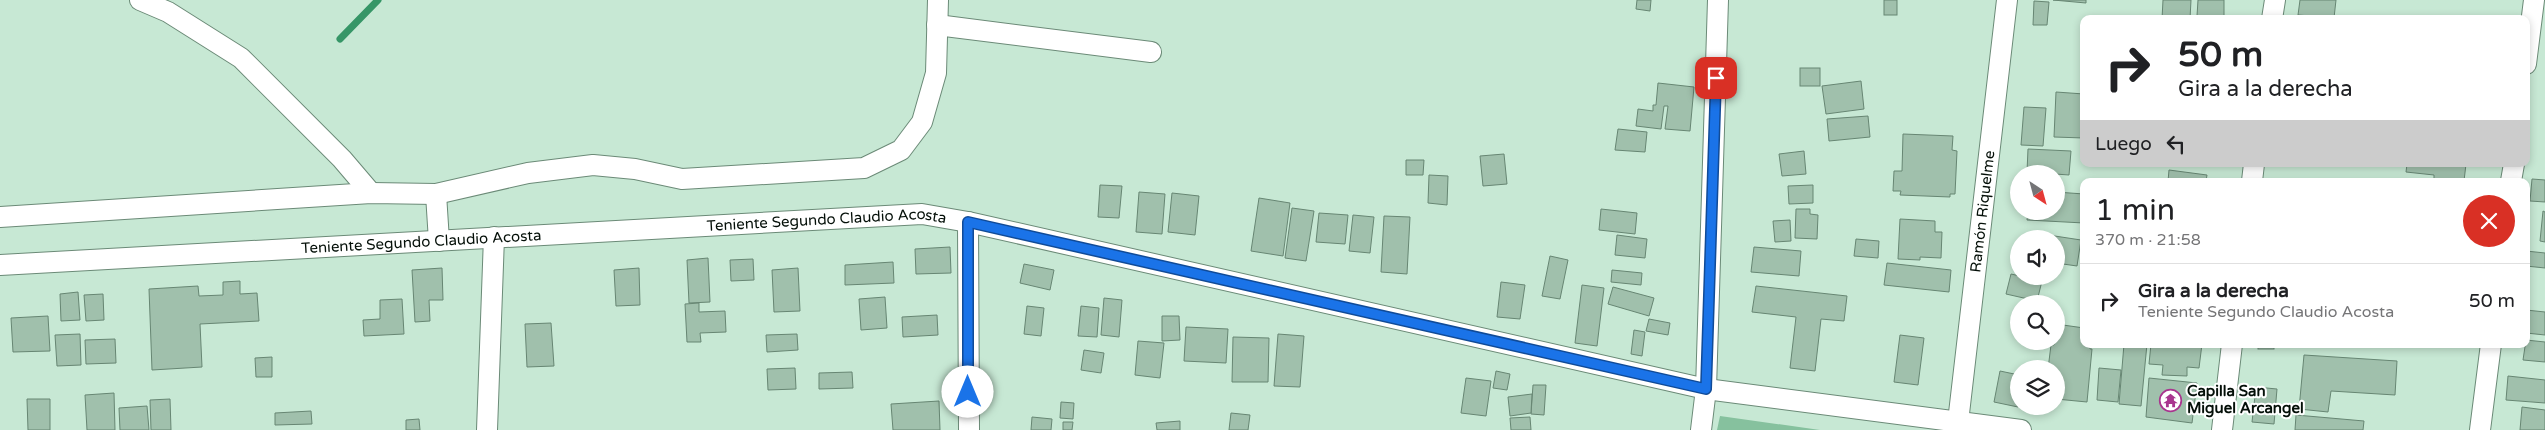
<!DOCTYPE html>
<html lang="es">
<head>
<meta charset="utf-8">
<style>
	:root { --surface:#fff; --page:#f2f2f2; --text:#202124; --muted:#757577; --line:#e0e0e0 }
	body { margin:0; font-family:"Varela Round",sans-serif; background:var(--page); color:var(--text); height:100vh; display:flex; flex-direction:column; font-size:19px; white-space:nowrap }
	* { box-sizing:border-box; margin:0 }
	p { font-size:16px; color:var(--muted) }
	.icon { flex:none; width:28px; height:28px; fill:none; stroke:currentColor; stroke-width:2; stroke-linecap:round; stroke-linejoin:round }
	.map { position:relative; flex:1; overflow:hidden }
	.details { position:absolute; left:2080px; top:178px; width:450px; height:170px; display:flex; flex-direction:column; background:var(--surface); border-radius:10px; box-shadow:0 2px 8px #0003 }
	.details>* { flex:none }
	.top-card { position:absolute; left:2080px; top:15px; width:450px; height:152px; border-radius:10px; box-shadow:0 2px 8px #0003; background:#fff; color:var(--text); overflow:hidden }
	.needle { width:32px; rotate:144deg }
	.buttons { position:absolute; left:2010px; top:165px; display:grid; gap:10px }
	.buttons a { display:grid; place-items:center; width:55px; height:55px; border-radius:50%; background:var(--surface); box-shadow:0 2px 8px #0003; font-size:25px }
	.pin { position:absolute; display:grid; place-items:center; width:42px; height:42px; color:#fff; margin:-21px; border-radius:10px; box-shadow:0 2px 8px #0006 }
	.me { position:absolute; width:55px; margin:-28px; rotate:0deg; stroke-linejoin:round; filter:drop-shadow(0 0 4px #0008) }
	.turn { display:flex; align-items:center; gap:18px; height:105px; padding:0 15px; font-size:22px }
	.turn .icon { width:65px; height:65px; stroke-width:2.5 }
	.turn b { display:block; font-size:35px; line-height:42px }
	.then { display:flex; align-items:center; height:48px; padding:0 15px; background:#0003; gap:10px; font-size:19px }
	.round { display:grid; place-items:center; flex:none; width:52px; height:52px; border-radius:26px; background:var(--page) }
	.summary { display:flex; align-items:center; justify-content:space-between; height:85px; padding:0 15px }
	h1 { font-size:30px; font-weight:600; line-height:38px }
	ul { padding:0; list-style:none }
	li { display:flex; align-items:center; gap:15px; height:75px; padding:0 15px; border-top:1px solid var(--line) }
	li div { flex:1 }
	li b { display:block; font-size:19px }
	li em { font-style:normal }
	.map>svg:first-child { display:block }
</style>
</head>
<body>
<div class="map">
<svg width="2545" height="430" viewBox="0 0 2545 430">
	<rect width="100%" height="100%" fill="#c7e8d4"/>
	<path fill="#86c19e" d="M1720,416L1820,430H1717Z"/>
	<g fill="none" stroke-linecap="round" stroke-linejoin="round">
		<path stroke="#369667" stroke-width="7" d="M340,39L378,0"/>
	</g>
	<g fill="#a0c0ac" stroke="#678673">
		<path d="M1637,0H1651L1650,11L1636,9Z"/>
		<rect x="1884" y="0" width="13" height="15"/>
		<path d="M2053,0H2086V3Z"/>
		<path d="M2163,0H2191L2190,19H2162Z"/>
		<path d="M2198,0H2224V16H2197Z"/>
		<path d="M2300,0H2336L2334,18L2298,15Z"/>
		<path d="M2034,1L2049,2L2047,25H2033Z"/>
		<rect x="1800" y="68" width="20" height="18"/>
		<path d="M1861,81L1864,109L1826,114L1822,86Z"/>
		<path d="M1658,83L1694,87L1690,131L1665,129L1668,106H1664L1661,129L1636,126L1638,109L1653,111V105H1656Z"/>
		<path d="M2056,92L2084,94V138L2054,137Z"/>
		<path d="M2024,107L2046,108L2043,146L2021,145Z"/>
		<path d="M1868,116L1870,137L1829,141L1827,119Z"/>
		<path d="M1618,129L1647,132L1645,152L1615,150Z"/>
		<path d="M1903,134L1953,136L1952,150L1957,151L1955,194H1950V197L1900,195L1901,191H1893L1894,171H1902Z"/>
		<path d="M2028,149L2071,151L2069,175L2027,172Z"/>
		<path d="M1804,151L1806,174L1782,176L1779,154Z"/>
		<path d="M1504,154L1507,184L1483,186L1480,156Z"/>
		<path d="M1406,160H1424L1423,175H1406Z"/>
		<path d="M2407,164H2466L2464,181H2434V175L2406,172Z"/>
		<path d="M2169,170L2207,175L2206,181H2168Z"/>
		<path d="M1429,175L1448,176L1447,205L1428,203Z"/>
		<path d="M2532,179L2545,180V202L2530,201Z"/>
		<path d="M1100,185L1122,186L1119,218L1098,217Z"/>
		<path d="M1813,185V203L1789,204L1788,186Z"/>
		<path d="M1139,192L1165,194L1162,234L1136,232Z"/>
		<path d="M2056,192L2084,194V223L2027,220L2028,211H2056Z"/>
		<path d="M1172,193L1199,196L1195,235L1168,232Z"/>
		<path d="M1259,198L1290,203L1283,256L1251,251Z"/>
		<path d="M1292,208L1314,211L1306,261L1285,258Z"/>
		<path d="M1601,209L1637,213L1635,234L1599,230Z"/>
		<path d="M1796,209H1810V214L1818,215L1817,239L1795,238Z"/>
		<path d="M2543,211L2545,212V242L2540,241Z"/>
		<path d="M1319,213L1348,215L1345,244L1316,242Z"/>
		<path d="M1353,215L1374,217L1370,253L1349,251Z"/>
		<path d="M1384,216L1410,217L1407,274L1381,272Z"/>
		<path d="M1900,219L1935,221V232H1942L1941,258L1920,257V260L1898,259Z"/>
		<path d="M1790,220L1791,241L1775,242L1773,221Z"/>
		<path d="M2035,233L2081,240L2077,266L2056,263V239H2034Z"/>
		<path d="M1617,235L1647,239L1645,258L1615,255Z"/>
		<path d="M1856,239L1879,241L1878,258L1854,256Z"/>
		<path d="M950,247L951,273L916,274L915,249Z"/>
		<path d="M1754,247L1801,251L1799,276L1751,272Z"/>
		<path d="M2526,251L2545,253V268L2526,266Z"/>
		<path d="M1550,256L1568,260L1560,299L1542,296Z"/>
		<path d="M708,258L710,302L689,303L687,260Z"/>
		<path d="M753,259L754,280L731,281L730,260Z"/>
		<path d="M893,262L894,283L845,285V265Z"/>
		<path d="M1887,263L1951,270L1949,292L1884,285Z"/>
		<path d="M1024,264L1054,270L1050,290L1020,283Z"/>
		<path d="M442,268L443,300H429L430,321L415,322L412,270Z"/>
		<path d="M639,268L640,305L616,306L614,270Z"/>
		<path d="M798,268L800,311L774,312L772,270Z"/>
		<path d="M1612,270L1642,273L1641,285L1611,282Z"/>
		<path d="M2011,274L2042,281L2037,301L2006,294Z"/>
		<path d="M240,281V294L257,293L259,321L200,324L202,367L152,370L149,289L198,286L199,296L223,295V282Z"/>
		<path d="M1501,282L1525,285L1520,319L1497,317Z"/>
		<path d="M1582,285L1604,288L1597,346L1575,343Z"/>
		<path d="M1756,286L1847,296L1844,321L1821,319L1815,371L1790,368L1796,317L1752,312Z"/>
		<path d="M1613,287L1654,298L1649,316L1608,304Z"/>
		<path d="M78,292L80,320L61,321L60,294Z"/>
		<path d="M103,294L104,320L86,321L84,295Z"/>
		<path d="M885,297L887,328L861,330L859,299Z"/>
		<path d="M1104,298L1122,300L1119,337L1101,335Z"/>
		<path d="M402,299L404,334L364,336L363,320L380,319V300Z"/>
		<path d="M699,303V312L725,311L726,332L700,333L701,342H687L685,304Z"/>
		<path d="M1027,306L1044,308L1041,336L1024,334Z"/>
		<path d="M1081,306L1099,308L1097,337L1078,336Z"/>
		<path d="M2526,310L2545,312V335L2526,333Z"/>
		<path d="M937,315L938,335L903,337L902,317Z"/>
		<path d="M48,316L50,351L13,352L11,318Z"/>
		<path d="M1162,316H1179L1180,340L1162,341Z"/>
		<path d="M1649,319L1670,323L1668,335L1646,331Z"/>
		<path d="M551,323L554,366L527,367L525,324Z"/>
		<path d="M2056,324L2084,328V344H2090V349H2092L2087,402L2056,399V369H2048L2051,345H2054V341H2056Z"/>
		<path d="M1186,327L1228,329L1226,363L1184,361Z"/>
		<path d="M1634,330L1645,332L1642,356L1631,354Z"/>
		<path d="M80,334L81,365L57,366L55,335Z"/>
		<path d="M797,334L798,350L767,352L766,335Z"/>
		<path d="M1278,334L1304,336L1300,387L1274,386Z"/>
		<path d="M1900,335L1924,338L1918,385L1894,382Z"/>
		<path d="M1233,337L1269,338L1268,382H1232Z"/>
		<path d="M115,339L116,363L86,364L85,340Z"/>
		<path d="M2526,340L2545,342V362L2523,360Z"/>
		<path d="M1138,341L1164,343L1160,378L1135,375Z"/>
		<path d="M2124,344H2147L2141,406L2119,404Z"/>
		<path d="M2151,344H2202L2199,368L2187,367V376L2162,375L2163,365L2149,364Z"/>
		<rect x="2258" y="344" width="16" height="5"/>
		<path d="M1084,350L1104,353L1101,373L1081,370Z"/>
		<path d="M2304,355L2397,361L2395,395L2331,391L2328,412L2299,409Z"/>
		<path d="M272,357V377H256L255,358Z"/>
		<path d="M795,368L796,389L768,390L767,369Z"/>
		<path d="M2099,368L2121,370L2118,402L2097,400Z"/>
		<path d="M1496,371L1510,374L1507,390L1493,388Z"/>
		<path d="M2000,371L2019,375L2018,407L1994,402Z"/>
		<path d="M852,372L853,388L819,389V373Z"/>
		<path d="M2508,376L2545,380V403L2506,400Z"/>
		<path d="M1466,378L1491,381L1486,416L1461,413Z"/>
		<path d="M2149,378L2197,383L2192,423L2146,417Z"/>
		<path d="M1533,385H1546L1544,415L1531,414Z"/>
		<path d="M2256,387L2277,389L2274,424L2252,422Z"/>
		<path d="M114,393L115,430H87L85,395Z"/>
		<path d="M1532,394L1531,413L1510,416L1508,397Z"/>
		<path d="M27,399H50V430H28Z"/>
		<path d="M170,399L171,430H151L150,400Z"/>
		<path d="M939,401L940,430H893L891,404Z"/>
		<path d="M1061,402L1074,403L1073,419L1060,418Z"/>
		<path d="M147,406L149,430H120L119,408Z"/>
		<path d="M2522,407L2545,410V430H2520Z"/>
		<path d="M311,411L312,424L275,425V413Z"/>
		<path d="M1231,413L1250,415L1248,430H1229Z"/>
		<path d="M2296,415L2364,421L2363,430H2295Z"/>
		<path d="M1032,417L1052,419L1051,430H1031Z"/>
		<path d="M1530,417L1531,430H1511L1510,418Z"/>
		<path d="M419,419L420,430H406V420Z"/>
		<path d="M1180,421V430H1157L1156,423Z"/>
		<path d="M1063,422H1073L1072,430H1063Z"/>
	</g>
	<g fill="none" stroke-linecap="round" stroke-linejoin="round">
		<defs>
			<g id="minor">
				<path d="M140,0L168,12L241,58L342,159L371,193"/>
				<path d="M2272,19L2275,0"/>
				<path d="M937,25L1151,52"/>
				<path d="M2526,64L2534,0"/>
				<path d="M2252,181L2254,164"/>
				<path d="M2511,181L2514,164"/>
				<path d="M436,194L439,241"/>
				<path d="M0,217L371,193L436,194L528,173L593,165L635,169L682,179L864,168L901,150L922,122L936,73L938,0"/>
				<path d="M968,222L969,430"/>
				<path id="s1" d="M0,265L922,214L968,222L1706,389L2021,430"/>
				<path id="s2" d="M1958,422L2007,0"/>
				<path d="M487,430L494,237"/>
				<path d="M1701,430L1706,389L1718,0"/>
				<path d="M2222,430L2232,344"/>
				<path d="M2480,430L2491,344"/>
			</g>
		</defs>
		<use href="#minor" stroke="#6b8a77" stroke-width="22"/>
		<use href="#minor" stroke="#fff" stroke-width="20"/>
	</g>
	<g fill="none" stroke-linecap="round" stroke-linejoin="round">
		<defs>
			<path id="route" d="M968,392V222L1706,389L1716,78"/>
		</defs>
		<use href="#route" stroke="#114b97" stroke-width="12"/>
		<use href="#route" stroke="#1a73e8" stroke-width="9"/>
	</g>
	<defs>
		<symbol id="temple-ring" viewBox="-11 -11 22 22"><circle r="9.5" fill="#fff" stroke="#a9358f" stroke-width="1.5"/><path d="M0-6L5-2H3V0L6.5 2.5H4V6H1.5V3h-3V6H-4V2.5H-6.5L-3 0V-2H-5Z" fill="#a9358f"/></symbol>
	</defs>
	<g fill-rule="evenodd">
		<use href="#temple-ring" x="2158" y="388" width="25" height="25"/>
	</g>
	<g text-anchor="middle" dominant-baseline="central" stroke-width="4" stroke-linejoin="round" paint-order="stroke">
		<g font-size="15" fill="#040f08" stroke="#fff">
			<text stroke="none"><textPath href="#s2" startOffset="212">Ramón Riquelme</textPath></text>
			<text stroke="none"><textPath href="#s1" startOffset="828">Teniente Segundo Claudio Acosta</textPath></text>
			<text stroke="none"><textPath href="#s1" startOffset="422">Teniente Segundo Claudio Acosta</textPath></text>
		</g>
		<g font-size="15" font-weight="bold" fill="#040f08" stroke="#fff" text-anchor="start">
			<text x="2187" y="391">Capilla San<tspan x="2187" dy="17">Miguel Arcangel</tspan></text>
		</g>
	</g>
</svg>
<div class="buttons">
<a><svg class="needle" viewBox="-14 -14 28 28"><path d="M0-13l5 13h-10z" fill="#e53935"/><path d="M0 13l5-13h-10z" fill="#757577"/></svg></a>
<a><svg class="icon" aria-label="sound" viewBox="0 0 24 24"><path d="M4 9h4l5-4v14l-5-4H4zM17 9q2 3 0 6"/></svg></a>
<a><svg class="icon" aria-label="search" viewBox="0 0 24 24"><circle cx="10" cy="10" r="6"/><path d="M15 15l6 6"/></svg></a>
<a><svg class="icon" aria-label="layers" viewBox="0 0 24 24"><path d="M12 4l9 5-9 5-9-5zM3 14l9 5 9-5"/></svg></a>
</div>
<div class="pin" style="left:1716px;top:78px;background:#d93025"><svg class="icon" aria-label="arrive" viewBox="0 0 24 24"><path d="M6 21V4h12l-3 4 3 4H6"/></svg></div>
<svg class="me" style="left:968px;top:392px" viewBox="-20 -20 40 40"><circle r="19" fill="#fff"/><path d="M0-13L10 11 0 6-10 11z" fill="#1a73e8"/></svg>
<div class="top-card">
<div class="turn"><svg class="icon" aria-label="right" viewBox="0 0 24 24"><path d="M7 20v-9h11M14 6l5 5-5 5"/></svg><div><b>50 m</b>Gira a la derecha</div></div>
<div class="then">Luego<svg class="icon" aria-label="left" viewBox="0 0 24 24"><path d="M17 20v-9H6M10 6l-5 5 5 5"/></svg></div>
</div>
<section class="details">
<div class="summary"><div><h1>1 min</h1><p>370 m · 21:58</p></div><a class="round" style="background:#d93025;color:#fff"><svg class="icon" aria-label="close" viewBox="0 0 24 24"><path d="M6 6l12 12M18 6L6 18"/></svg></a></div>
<ul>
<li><svg class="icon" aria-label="right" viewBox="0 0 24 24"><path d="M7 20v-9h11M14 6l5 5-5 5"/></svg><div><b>Gira a la derecha</b><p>Teniente Segundo Claudio Acosta</p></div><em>50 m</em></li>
</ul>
</section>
</div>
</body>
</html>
